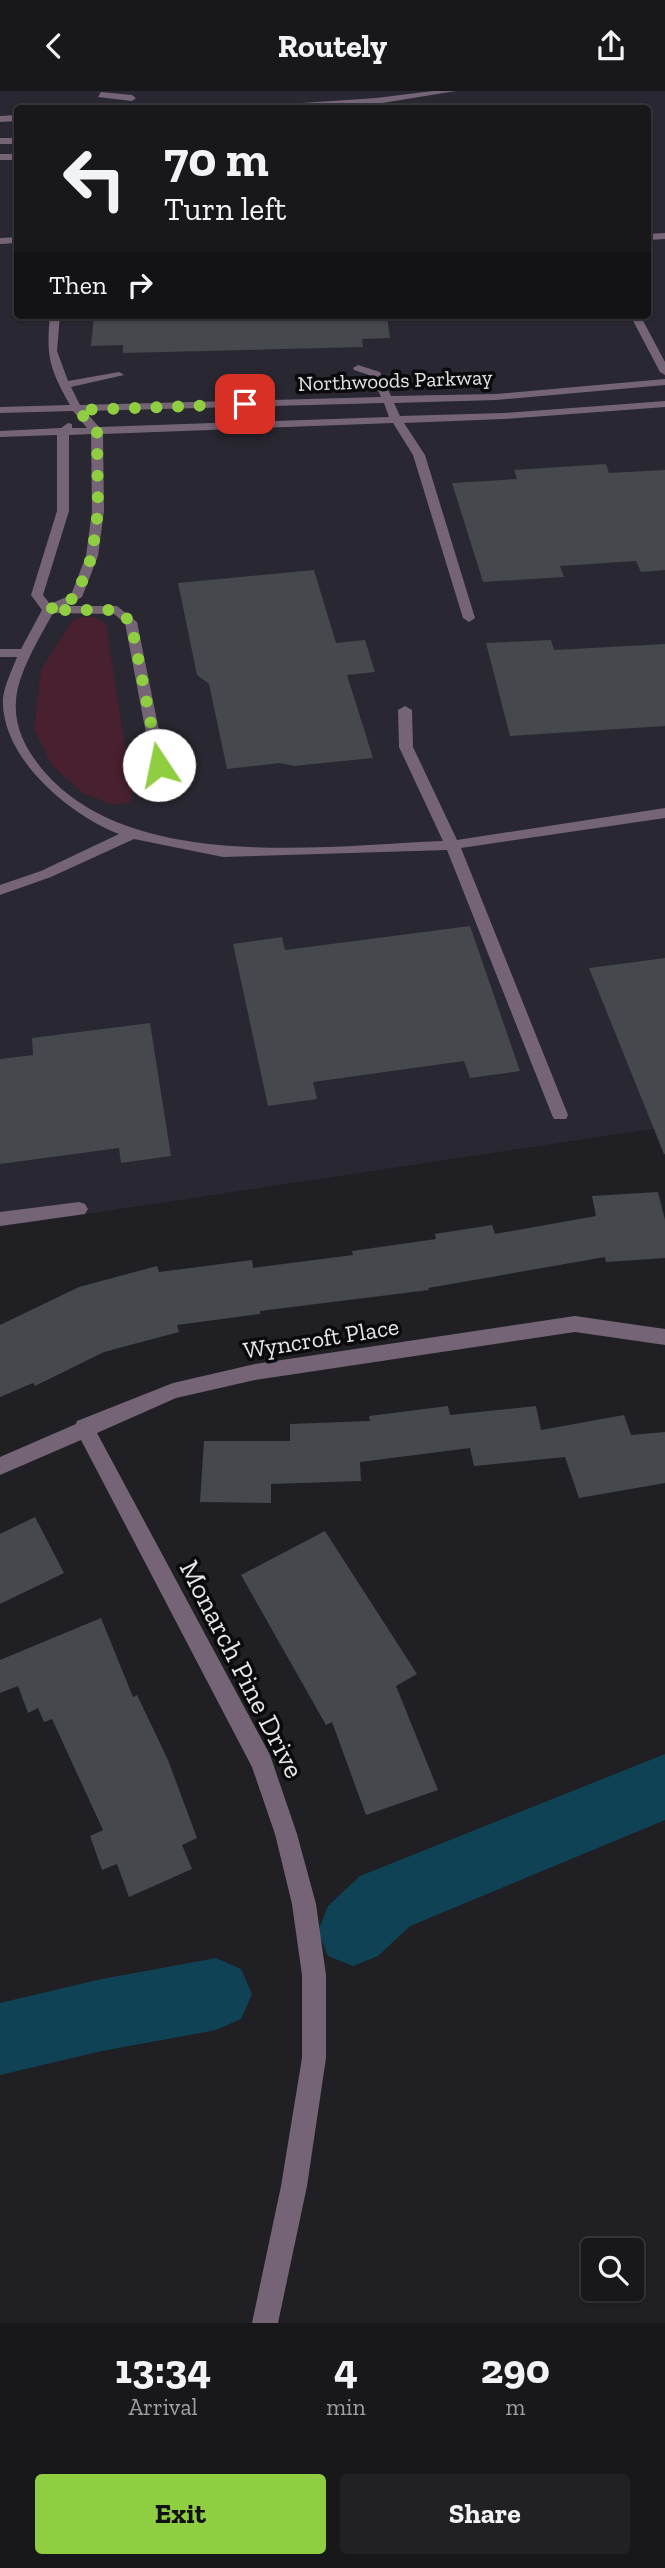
<!DOCTYPE html>
<html lang="en">
<head>
<meta charset="utf-8">
<style>
	:root { --surface:#18181b; --page:#212124; --text:#f1f3f6; --muted:#9fa0a3; --line:#36373a; --accent:#8fcd41 }
	body { margin:0; font-family:"Zilla Slab",serif; background:var(--page); color:var(--text); height:100vh; display:flex; flex-direction:column; font-size:26px; white-space:nowrap }
	* { box-sizing:border-box; margin:0 }
	p { font-size:23px; color:var(--muted) }
	.icon { flex:none; width:38px; height:38px; fill:none; stroke:currentColor; stroke-width:2; stroke-linecap:round; stroke-linejoin:round }
	.map { position:relative; height:2232px; overflow:hidden }
	.sheet { display:flex; flex-direction:column; background:var(--surface); flex:1 }
	.sheet>* { flex:none }
	.top-card { position:absolute; left:14px; top:14px; width:637px; height:214px; border-radius:7px; box-shadow:0 2px 5px #0004,0 0 0 2px var(--line); background:#18181b; color:var(--text); overflow:hidden }
	.buttons { position:absolute; left:581px; top:2147px; display:grid; gap:14px }
	.buttons a { display:grid; place-items:center; width:63px; height:63px; border-radius:7px; background:var(--surface); box-shadow:0 2px 5px #0004,0 0 0 2px var(--line); font-size:35px }
	.pin { position:absolute; display:grid; place-items:center; width:60px; height:60px; color:#fff; margin:-30px; border-radius:14px; box-shadow:0 4px 10px #0006 }
	.me { position:absolute; width:77px; margin:-38px; rotate:349deg; stroke-linejoin:round; filter:drop-shadow(0 0 5px #0008) }
	.turn { display:flex; align-items:center; gap:24px; height:147px; padding:0 35px; font-size:32px }
	.turn .icon { width:91px; height:91px; stroke-width:2.5 }
	.turn b { display:block; font-size:49px; line-height:60px }
	.then { display:flex; align-items:center; height:66px; padding:0 35px; background:#0003; gap:14px; font-size:26px }
	.eta { display:flex; justify-content:space-evenly; align-items:center; height:119px; text-align:center }
	.eta b { font-size:42px; font-weight:700; line-height:49px }
	.primary-button { display:flex; gap:14px; margin-top:auto; padding:14px 35px }
	.primary-button a { flex:1; height:80px; border-radius:7px; background:var(--accent); color:#111; font-size:28px; font-weight:700; line-height:80px; text-align:center }
	.primary-button a+a { background:var(--page); color:var(--text) }
	header { display:flex; justify-content:space-between; align-items:center; height:91px; padding:0 35px; background:var(--surface); font-size:32px; font-weight:700 }
	.map>svg:first-child { display:block }
</style>
</head>
<body>
<header><svg class="icon" aria-label="back" viewBox="0 0 24 24"><path d="M15 5l-7 7 7 7"/></svg>Routely<svg class="icon" aria-label="share" viewBox="0 0 24 24"><path d="M12 15V3M7 8l5-5 5 5M5 13v7h14v-7"/></svg></header>
<div class="map">
<svg width="665" height="2232" viewBox="0 0 665 2232">
	<rect width="100%" height="100%" fill="#202024"/>
	<path fill="#292731" fill-rule="evenodd" d="M0,0H665V1036L0,1136ZM18,18H648V224H18Z"/>
	<path fill="#48202f" d="M81,526H94L106,533L132,700L130,711L113,714L83,702L52,674L34,638L41,579L72,530Z"/>
	<g fill="none" stroke-linecap="round" stroke-linejoin="round">
		<g fill="#0f4254" fill-rule="evenodd">
			<path d="M665,1663V1729L410,1835L378,1865L353,1875L328,1865L318,1840L328,1815L360,1785Z"/>
			<path d="M216,1867L241,1878L252,1903L241,1928L216,1939L102,1960L0,1984V1912L102,1888Z"/>
		</g>
	</g>
	<g fill="#45484c">
		<path d="M94,224H387L390,247L362,248L363,256L123,262V254L91,255Z"/>
		<path d="M606,373L609,382L665,379V479L641,481L636,470L560,475L564,486L483,491L452,392L517,388L514,379Z"/>
		<path d="M314,479L336,552L365,549L375,581L347,584L373,667L294,675L280,672L227,678L209,593L197,584L178,492Z"/>
		<path d="M551,549L554,559L665,553V635L510,645L486,552Z"/>
		<path d="M470,835L520,980L470,987L464,970L313,991L317,1008L268,1015L233,853L282,846L285,859Z"/>
		<path d="M665,867V1063H664L589,877Z"/>
		<path d="M150,932L171,1065L121,1072L119,1057L0,1073V968L33,964L32,947Z"/>
		<path d="M658,1101L665,1129V1167L606,1171L605,1166L428,1197L429,1199L260,1220V1223L177,1234L179,1241L104,1261L35,1295L33,1292L0,1306V1234L79,1196L157,1175L159,1181L252,1169L253,1177L353,1164L352,1160L436,1148L435,1143L492,1134L495,1143L596,1125L592,1105Z"/>
		<path d="M448,1315L450,1324L536,1315L541,1339L624,1324L631,1344L665,1341V1392L579,1407L565,1366L474,1375L470,1357L360,1371L361,1390L271,1393V1412L200,1411L204,1350H290V1333L370,1330L369,1325Z"/>
		<path d="M35,1426L64,1482L0,1513V1443Z"/>
		<path d="M325,1440L417,1583L396,1595L438,1699L366,1724L332,1631L326,1634L241,1484Z"/>
		<path d="M101,1527L133,1606L137,1604L168,1669L197,1747L182,1754L192,1778L129,1806L117,1773L102,1779L90,1745L103,1739L52,1628L44,1631L38,1617L28,1622L18,1595L0,1602V1569Z"/>
	</g>
	<g fill="none" stroke-linecap="round" stroke-linejoin="round">
		<g fill="#756476" fill-rule="evenodd">
			<path d="M433,0H456L376,13L211,18L376,7Z"/>
			<path d="M101,1L132,4L136,7L132,10L98,6Z"/>
			<path d="M476,12L480,15L478,18H467Z"/>
			<path d="M18,24V30L0,31V25Z"/>
			<rect x="0" y="47" width="18" height="6"/>
			<rect x="0" y="63" width="18" height="6"/>
			<path d="M665,142V148L648,149V143Z"/>
			<path d="M18,146V152L0,153V147Z"/>
			<path d="M50,224H60L57,260L68,290L119,281L124,284L71,296L80,314L381,306L372,285L354,279L353,277L358,274L380,281L391,305L496,303L665,288V294L496,309L394,312L400,325L504,322L665,310V316L504,328L404,332L425,364L475,527L469,531L463,527L413,364L393,332L103,343L104,420L98,465L82,506L66,515H117L137,531L166,674L159,678L152,674L125,532L114,523L53,522C40,546 17,583 16,610C14,637 26,658 42,678C128,782 322,755 443,750L399,656L398,619L405,615L412,619L413,656L457,749L665,717V727L461,757L568,1024L566,1028H554L552,1024L447,759L223,766L134,748L51,786L0,804V794L41,780L119,743C71,725 0,667 3,607C5,593 12,579 17,566H0V558H21L42,519L31,504L57,420V344L0,346V340L61,337L68,332L72,333V337H87L73,320L0,322V316L70,314C49,277 46,265 50,224ZM384,312L389,326L99,336L85,320ZM91,343L92,420L86,465L71,504L50,513L43,504L69,420V344Z"/>
			<path d="M630,224H640L665,271V284L660,281Z"/>
			<path d="M79,1111L85,1113L88,1118L85,1123L0,1135V1121Z"/>
			<path d="M575,1225L665,1238V1254L575,1241L255,1289L176,1307L97,1342L270,1664L297,1743L316,1813L326,1884V1967L307,2095L278,2232H252L281,2095L302,1967V1884L292,1813L275,1743L252,1676L81,1349L0,1384V1366L76,1333L77,1330L173,1292L255,1273Z"/>
		</g>
	</g>
	<g fill="none" stroke-linecap="round" stroke-linejoin="round">
		<path stroke="#8fcd41" stroke-width="12" stroke-dasharray="0 21.6" d="M159,674L131,531L117,519H48L76,506L92,465L98,420L97,341L78,319L245,313"/>
	</g>
	<g text-anchor="middle" dominant-baseline="central" stroke-width="7" stroke-linejoin="round" paint-order="stroke">
		<g font-size="21" fill="#e5e4e7" stroke="#0a0a0c">
			<text transform="translate(395 289) rotate(-2)">Northwoods Parkway</text>
		</g>
		<g font-size="24" fill="#e5e4e7" stroke="#0a0a0c">
			<text transform="translate(321 1247) rotate(-9)">Wyncroft Place</text>
		</g>
		<g font-size="28" fill="#e5e4e7" stroke="#0a0a0c">
			<text transform="translate(242 1578) rotate(63)">Monarch Pine Drive</text>
		</g>
	</g>
</svg>
<div class="buttons">
<a><svg class="icon" aria-label="search" viewBox="0 0 24 24"><circle cx="10" cy="10" r="6"/><path d="M15 15l6 6"/></svg></a>
</div>
<div class="pin" style="left:245px;top:313px;background:#d93025"><svg class="icon" aria-label="arrive" viewBox="0 0 24 24"><path d="M6 21V4h12l-3 4 3 4H6"/></svg></div>
<svg class="me" style="left:159px;top:674px" viewBox="-20 -20 40 40"><circle r="19" fill="#fff"/><path d="M0-13L10 11 0 6-10 11z" fill="#8fcd41"/></svg>
<div class="top-card">
<div class="turn"><svg class="icon" aria-label="left" viewBox="0 0 24 24"><path d="M17 20v-9H6M10 6l-5 5 5 5"/></svg><div><b>70 m</b>Turn left</div></div>
<div class="then">Then<svg class="icon" aria-label="right" viewBox="0 0 24 24"><path d="M7 20v-9h11M14 6l5 5-5 5"/></svg></div>
</div>
</div>
<section class="sheet">
<div class="eta">
<div><b>13:34</b><p>Arrival</p></div>
<div><b>4</b><p>min</p></div>
<div><b>290</b><p>m</p></div>
</div>
<div class="primary-button"><a>Exit</a><a>Share</a></div>
</section>
</body>
</html>
